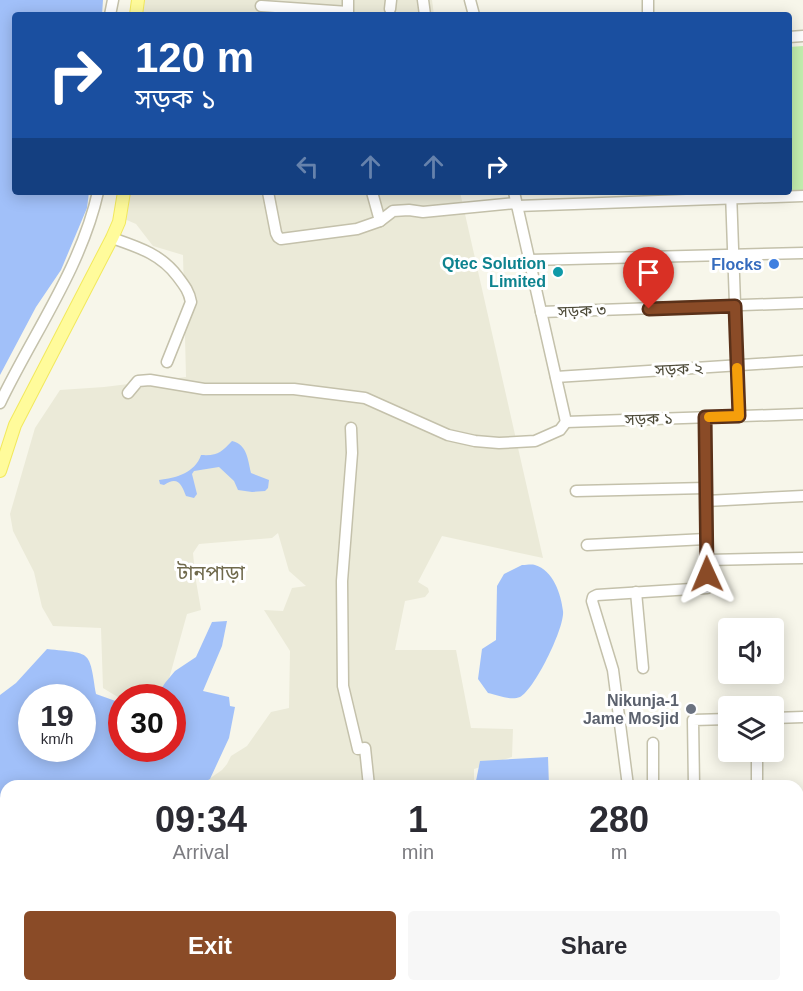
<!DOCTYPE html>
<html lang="en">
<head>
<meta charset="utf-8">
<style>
	:root { --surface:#fff; --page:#f7f7f7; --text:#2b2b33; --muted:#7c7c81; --accent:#8a4b27 }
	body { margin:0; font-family:Arial,"Noto Sans Bengali",sans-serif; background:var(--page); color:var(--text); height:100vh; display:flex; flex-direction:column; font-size:22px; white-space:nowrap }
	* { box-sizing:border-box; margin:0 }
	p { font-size:20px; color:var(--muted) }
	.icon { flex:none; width:33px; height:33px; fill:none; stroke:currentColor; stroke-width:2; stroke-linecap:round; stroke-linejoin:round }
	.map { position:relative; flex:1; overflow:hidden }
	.sheet { position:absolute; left:0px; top:780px; width:804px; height:212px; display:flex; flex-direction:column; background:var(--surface); border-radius:18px 18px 0 0; box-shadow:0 3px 15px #0003 }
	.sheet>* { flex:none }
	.guide { position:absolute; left:12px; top:12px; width:780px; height:183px; border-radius:6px; box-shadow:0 3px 15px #0003; background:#1a4fa0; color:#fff; overflow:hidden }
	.controls { position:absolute; left:718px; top:618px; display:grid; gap:12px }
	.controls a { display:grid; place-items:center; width:66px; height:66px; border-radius:6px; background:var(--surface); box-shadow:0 3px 15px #0003; font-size:30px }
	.speed { position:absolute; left:18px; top:684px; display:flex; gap:12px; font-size:30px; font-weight:700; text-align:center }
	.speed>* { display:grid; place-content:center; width:78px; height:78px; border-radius:50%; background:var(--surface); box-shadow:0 3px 15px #0003; line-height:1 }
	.speed small { font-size:15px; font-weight:400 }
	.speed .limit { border:9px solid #d22; background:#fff; color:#111 }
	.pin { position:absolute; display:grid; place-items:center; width:51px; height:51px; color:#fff; margin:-62px -26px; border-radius:50% 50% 50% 0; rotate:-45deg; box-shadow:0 0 6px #0007 }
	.pin .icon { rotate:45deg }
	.me { position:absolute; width:66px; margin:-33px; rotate:359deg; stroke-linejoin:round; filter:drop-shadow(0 0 4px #0008) }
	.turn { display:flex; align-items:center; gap:21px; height:126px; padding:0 24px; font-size:27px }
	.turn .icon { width:78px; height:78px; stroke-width:2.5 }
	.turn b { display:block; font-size:42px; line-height:51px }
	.lanes { display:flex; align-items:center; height:57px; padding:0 24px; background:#0003; justify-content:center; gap:30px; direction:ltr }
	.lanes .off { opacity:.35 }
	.eta { display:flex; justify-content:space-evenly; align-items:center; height:102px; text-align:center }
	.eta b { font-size:36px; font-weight:700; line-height:42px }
	.action { display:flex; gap:12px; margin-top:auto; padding:12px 24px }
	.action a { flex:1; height:69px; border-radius:6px; background:var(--accent); color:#fff; font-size:24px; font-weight:700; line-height:69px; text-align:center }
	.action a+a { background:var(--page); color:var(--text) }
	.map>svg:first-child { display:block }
</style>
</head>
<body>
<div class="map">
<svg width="803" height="991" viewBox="0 0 803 991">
	<rect width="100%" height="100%" fill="#f7f6ea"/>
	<g fill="#ebead8">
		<path d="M143,0H432L434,15H140Z"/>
		<path d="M121,192H460L543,558L442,536L418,582L428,588L429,592L425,597L405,601L395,650H456L471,728L513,729L512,757L474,769V786H199L222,770L227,764L231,756L247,746L271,712L289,708L290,651L264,610L283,611L292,588L306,586L289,571L278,533L272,538L199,544L193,553L195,575L201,610L187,614L164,697L121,699L103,688L101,628L53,626L42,607L34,572L13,531L10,514L35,428L60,390L104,387L186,377L183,255L153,246L136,224L115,215Z"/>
		<path d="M314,986H398L395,991H321L313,988Z"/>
	</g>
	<g fill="#c3efaf">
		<path d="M803,46V190H789V47Z"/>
		<path d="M153,986H229L232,991H154Z"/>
	</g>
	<g fill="#a1c0f9" fill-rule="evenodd">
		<path d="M0,0H103L102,15H15V192H89L87,208L61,270L36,307L0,375Z"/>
		<path d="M232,441C247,444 248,460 251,473L269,480L268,488L265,491L252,492L238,490L234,481L219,467L194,471L192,474L197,494L194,498L186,496C182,485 178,475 164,485L160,484L159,480C176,478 195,473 201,455C219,456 221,452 232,441Z"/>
		<path d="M522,565C527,565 531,564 535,565C553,570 561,594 563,611C565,627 535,689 520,697C511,701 497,695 488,693L478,679L482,649L496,640L497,586L504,574Z"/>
		<path d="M227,621L222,646L203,691L229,697L230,706L235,707L229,738L210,779L197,786H6V903L0,874V695L16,683L47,649C92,654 89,649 96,694L121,703L122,748H172V698L156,697L165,683L175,671L196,657L212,622ZM32,698H82V748H32Z"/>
		<path d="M548,757L549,786H475L480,761Z"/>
		<path d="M48,986H125V991H51Z"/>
		<path d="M397,986H517L506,991H395Z"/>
	</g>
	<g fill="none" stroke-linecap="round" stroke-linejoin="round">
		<defs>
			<g id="minor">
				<path d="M423,0L425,15"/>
				<path d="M470,0L474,15"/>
				<path d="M648,0V15"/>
				<path d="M261,6L348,12V0"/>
				<path d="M390,9L391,0"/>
				<path d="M110,15L113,0"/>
				<path d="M789,37L803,36"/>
				<path d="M268,192L276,233L278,237L281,239L357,229L380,221L393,211L409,210L423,212L516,203"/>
				<path d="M372,192L380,221"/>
				<path d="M514,192L566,422"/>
				<path d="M731,192L739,416"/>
				<path d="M517,206L803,196"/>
				<path d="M112,238C138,247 161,254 178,277C184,285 189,291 191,302L167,362"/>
				<path d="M530,260L803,253"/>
				<path d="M541,312L803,303"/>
				<path d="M556,377L803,361"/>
				<path d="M128,393L138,381L150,380L204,389H294L365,398L448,435L475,441L499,443L535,441L560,430L566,422"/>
				<path d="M0,403C33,334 81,268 98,192"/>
				<path d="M566,422L803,414"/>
				<path d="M351,428L352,453L342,581L343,686L358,749L365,748L369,786"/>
				<path d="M576,491L706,488"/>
				<path d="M706,501L803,496"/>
				<path d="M587,545L706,539"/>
				<path d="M707,560L803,558"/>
				<path d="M636,592L643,668"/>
				<path d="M774,718L803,717"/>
				<path d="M653,743V786"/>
				<path d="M628,786L613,670L592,601L593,597L597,595L707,588L705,417"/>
				<path d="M694,786L693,720L729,719"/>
				<path d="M757,786V752"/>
				<path d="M798,967L803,966"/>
				<path d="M798,977H803"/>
				<path d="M0,990L1,991"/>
				<path d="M636,991L651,986"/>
				<path d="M755,991L756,986"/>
			</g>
			<g id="major">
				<path d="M136,15L138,0"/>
				<path d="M0,471L15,425L112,238L119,222L124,192"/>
				<path d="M0,926L6,936"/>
				<path d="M34,986L37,991"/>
			</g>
		</defs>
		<use href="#minor" stroke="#c4c1ab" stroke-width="13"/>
		<use href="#major" stroke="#f2e95d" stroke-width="14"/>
		<use href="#minor" stroke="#fff" stroke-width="10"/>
		<use href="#major" stroke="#fffb9b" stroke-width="12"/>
	</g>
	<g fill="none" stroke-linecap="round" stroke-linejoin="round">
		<defs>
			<path id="route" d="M649,309L735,306L739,416L705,417L707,574"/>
		</defs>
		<use href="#route" stroke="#5a3119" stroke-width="15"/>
		<use href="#route" stroke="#8a4b27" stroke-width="10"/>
		<path stroke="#f59e0b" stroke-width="10" d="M709,417L739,416L737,368"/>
	</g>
	<circle fill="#3f7fe0" stroke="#fff" stroke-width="2" cx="774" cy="264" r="6"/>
	<circle fill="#0f9aa8" stroke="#fff" stroke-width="2" cx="558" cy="272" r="6"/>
	<circle fill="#6b7280" stroke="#fff" stroke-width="2" cx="691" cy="709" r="6"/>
	<g text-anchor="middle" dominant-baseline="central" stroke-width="6" stroke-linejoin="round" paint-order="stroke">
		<g font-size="16" font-weight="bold" fill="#0d838f" stroke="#fff" text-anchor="end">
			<text x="546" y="263">Qtec Solution<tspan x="546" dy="18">Limited</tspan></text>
		</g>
		<g font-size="16" font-weight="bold" fill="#366cbe" stroke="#fff" text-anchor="end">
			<text x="762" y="264">Flocks</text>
		</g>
		<g font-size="16" fill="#4c4937" stroke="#fff">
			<text transform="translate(582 311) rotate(-2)">সড়ক ৩</text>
			<text transform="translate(679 369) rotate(-3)">সড়ক ২</text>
			<text transform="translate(649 419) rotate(-2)">সড়ক ১</text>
		</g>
		<g font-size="16" font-weight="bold" fill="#5b616d" stroke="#fff" text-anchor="end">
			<text x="679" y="700">Nikunja-1<tspan x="679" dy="18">Jame Mosjid</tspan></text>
		</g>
		<g font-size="20" fill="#706a4d" stroke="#fff">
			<text x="211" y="573">টানপাড়া</text>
		</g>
	</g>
</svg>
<div class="controls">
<a><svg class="icon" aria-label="sound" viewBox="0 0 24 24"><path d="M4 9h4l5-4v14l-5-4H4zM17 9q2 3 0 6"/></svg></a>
<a><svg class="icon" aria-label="layers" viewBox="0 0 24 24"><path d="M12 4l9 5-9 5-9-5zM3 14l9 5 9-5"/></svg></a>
</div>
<div class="speed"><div>19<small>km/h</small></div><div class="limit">30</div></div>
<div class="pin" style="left:649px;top:309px;background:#d93025"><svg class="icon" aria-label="arrive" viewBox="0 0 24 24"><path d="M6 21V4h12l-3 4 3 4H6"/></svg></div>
<svg class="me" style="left:707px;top:574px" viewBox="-20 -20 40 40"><path d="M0-17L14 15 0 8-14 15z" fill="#8a4b27" stroke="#fff" stroke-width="4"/></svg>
<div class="guide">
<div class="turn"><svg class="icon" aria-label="right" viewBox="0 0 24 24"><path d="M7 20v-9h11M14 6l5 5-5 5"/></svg><div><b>120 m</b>সড়ক ১</div></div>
<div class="lanes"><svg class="icon off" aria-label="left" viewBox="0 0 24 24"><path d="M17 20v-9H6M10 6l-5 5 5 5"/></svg><svg class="icon off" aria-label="ahead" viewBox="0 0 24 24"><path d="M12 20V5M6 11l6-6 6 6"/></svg><svg class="icon off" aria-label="ahead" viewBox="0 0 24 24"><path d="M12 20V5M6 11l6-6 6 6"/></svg><svg class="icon" aria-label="right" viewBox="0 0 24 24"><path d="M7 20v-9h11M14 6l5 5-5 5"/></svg></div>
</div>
<section class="sheet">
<div class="eta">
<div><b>09:34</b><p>Arrival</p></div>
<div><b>1</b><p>min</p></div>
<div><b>280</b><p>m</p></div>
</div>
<div class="action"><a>Exit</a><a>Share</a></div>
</section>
</div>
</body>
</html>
